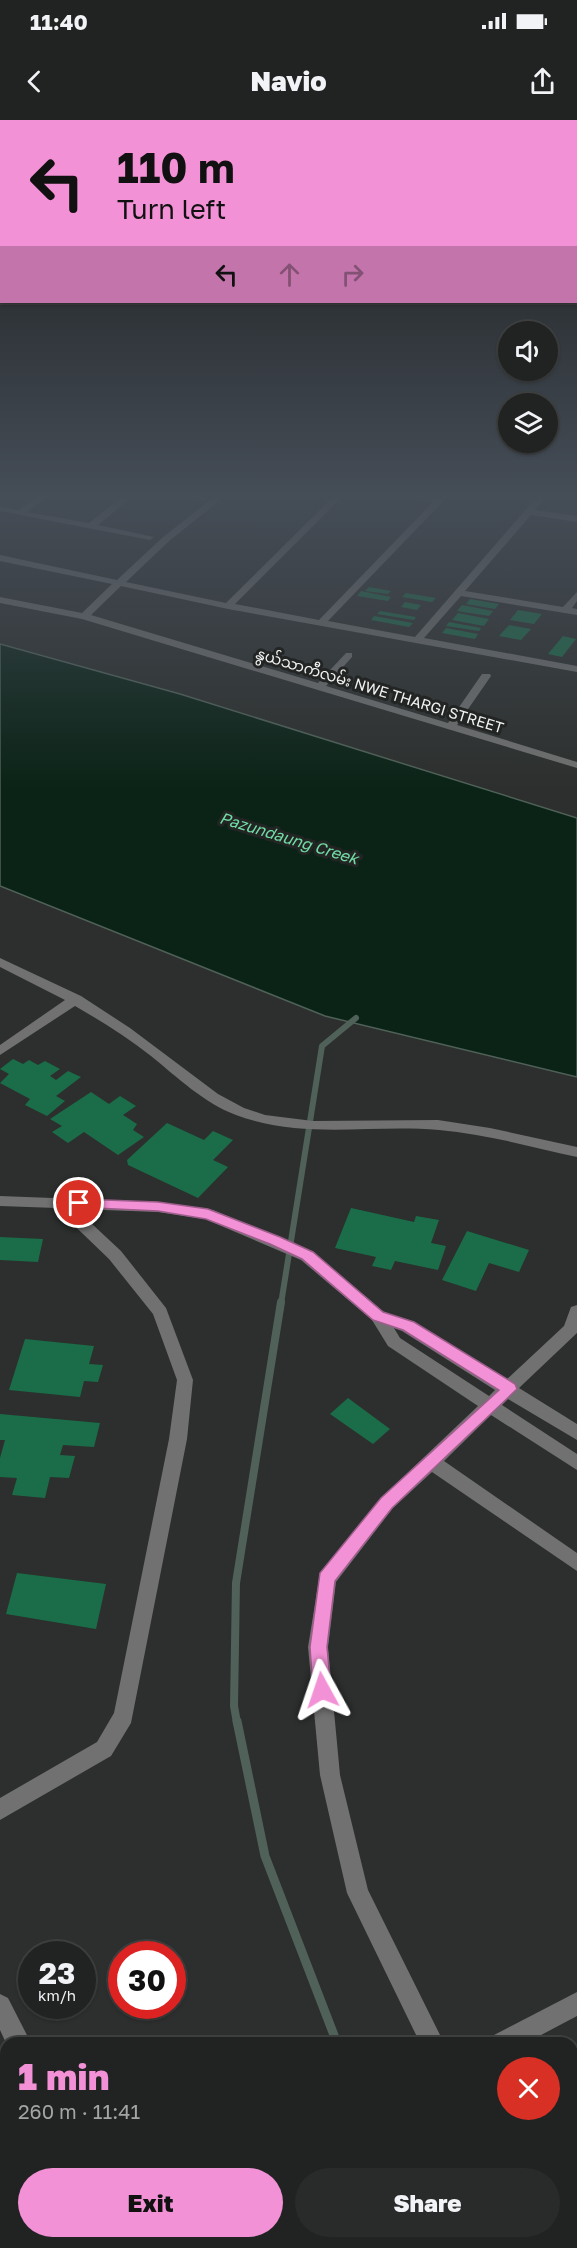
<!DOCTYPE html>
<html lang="en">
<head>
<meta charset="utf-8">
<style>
	:root { --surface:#212322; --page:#292b2a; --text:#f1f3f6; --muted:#a2a4a5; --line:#3e4040; --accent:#f391d6 }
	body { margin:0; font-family:"Golos Text","Noto Sans Myanmar",sans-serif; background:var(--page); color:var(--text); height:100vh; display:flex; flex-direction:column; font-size:22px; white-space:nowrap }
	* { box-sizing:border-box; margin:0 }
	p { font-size:20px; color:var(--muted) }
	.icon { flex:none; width:33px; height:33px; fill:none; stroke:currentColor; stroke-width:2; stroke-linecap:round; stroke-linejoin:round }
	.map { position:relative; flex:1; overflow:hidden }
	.side { position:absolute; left:0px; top:1917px; width:578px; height:212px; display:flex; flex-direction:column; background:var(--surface); border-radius:18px 18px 0 0; box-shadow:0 2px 4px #0004,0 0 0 2px var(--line) }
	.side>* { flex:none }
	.top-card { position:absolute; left:0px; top:0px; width:578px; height:183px; box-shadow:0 2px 4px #0004,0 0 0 2px var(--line); background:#f391d6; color:#111; overflow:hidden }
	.controls { position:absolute; left:498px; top:201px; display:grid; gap:12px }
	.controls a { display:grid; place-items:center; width:60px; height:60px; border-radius:50%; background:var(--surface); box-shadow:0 2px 4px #0004,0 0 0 2px var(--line); font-size:30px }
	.speed { position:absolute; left:18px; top:1821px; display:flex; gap:12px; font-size:30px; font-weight:700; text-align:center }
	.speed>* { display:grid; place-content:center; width:78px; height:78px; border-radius:50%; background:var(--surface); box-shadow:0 2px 4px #0004,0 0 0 2px var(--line); line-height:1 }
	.speed small { font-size:15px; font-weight:400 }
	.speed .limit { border:9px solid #d22; background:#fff; color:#111 }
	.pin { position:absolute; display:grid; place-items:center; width:51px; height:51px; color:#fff; margin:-26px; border:3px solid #fff; border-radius:50%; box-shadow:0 2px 6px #0007 }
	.me { position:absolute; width:66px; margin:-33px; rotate:355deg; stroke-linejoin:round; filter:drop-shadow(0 0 4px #0008) }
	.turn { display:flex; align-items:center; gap:21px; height:126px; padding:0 18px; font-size:27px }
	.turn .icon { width:78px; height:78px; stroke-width:2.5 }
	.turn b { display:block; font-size:42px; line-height:51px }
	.lanes { display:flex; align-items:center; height:57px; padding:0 18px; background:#0003; justify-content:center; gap:30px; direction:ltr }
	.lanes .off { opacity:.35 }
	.round { display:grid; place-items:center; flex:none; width:63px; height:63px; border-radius:32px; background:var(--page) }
	.headline { display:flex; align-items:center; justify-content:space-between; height:102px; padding:0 18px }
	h1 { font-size:36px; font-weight:800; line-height:45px; color:var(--accent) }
	.primary-button { display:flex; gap:12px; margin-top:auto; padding:12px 18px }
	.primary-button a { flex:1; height:69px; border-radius:36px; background:var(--accent); color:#111; font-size:24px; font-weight:800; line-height:69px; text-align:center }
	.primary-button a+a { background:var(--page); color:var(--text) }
	.status { display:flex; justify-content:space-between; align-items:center; height:42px; padding:0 30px; background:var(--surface); direction:ltr }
	.status svg { height:16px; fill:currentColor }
	header { display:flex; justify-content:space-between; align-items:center; height:78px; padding:0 18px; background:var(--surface); font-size:27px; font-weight:800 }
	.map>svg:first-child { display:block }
</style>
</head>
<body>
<div class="status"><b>11:40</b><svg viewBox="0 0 49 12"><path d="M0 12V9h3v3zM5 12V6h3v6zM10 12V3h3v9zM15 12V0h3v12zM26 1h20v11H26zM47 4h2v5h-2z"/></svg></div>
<header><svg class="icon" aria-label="back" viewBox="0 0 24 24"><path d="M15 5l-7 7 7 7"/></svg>Navio<svg class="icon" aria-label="share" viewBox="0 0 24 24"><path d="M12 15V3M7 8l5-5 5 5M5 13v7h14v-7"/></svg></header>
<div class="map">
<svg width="577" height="2128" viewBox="0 0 577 2128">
	<rect width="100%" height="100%" fill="#2c2f2d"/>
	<path fill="#0a2316" stroke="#4f6158" stroke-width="1.5" d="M0,524L180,574L577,698V957L325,896L0,766Z"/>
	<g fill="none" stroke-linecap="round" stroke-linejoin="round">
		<path stroke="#4f6158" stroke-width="6" d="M281,1184L322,926L356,898"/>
		<path stroke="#4f6158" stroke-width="8" d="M237,1603L234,1586L236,1463L281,1182"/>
		<g stroke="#4f6158" stroke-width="9">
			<path d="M237,1601L265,1736L337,1923"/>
			<path d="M425,2122L427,2128"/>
		</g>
	</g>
	<g fill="#1a6d48">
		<path d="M369,467L391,471L388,474L365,471Z"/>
		<path d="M361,471L391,477L388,481L357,476Z"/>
		<path d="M406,473L436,478L432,482L402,477Z"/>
		<path d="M470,479L499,484L495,489L466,484Z"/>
		<path d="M405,482L421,485L417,490L401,487Z"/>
		<path d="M462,485L493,491L489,496L457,491Z"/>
		<path d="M518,490L542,494L534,504L510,500Z"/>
		<path d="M380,491L416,497L414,500L377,494Z"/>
		<path d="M458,493L489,499L484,506L452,500Z"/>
		<path d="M374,496L413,503L409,507L371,500Z"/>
		<path d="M449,502L481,508L479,511L446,506Z"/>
		<path d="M509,505L531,509L521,520L499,516Z"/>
		<path d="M446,508L478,514L475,519L442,513Z"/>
		<path d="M563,516L576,519L562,537L548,534Z"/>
		<path d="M13,939L23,944L29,940L38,945L45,941L60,949L50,956L56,960L68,951L81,957L56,976L65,981L47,996L25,985L30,979L0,963L9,954L0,949Z"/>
		<path d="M91,972L109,984L120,976L136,986L123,995L137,1004L133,1010L144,1017L118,1035L84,1012L68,1023L52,1012L62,1006L50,999Z"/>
		<path d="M167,1003L204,1020L213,1011L233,1020L213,1040L228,1047L198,1078L128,1045L127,1040Z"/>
		<path d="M351,1088L414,1102L416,1096L439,1100L431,1123L446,1126L438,1150L395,1141L391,1150L372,1146L376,1137L335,1128Z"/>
		<path d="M467,1111L529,1130L519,1152L489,1143L476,1171L442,1160Z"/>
		<path d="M0,1117L43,1119L38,1142L0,1140Z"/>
		<path d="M25,1219L94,1226L89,1244L103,1245L98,1262L84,1261L80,1277L9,1270Z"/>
		<path d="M348,1278L390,1309L373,1324L330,1294Z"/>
		<path d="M0,1294L100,1303L94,1327L63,1325L60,1335L75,1336L69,1358L50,1357L45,1378L12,1375L17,1358L0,1357V1338L5,1320H0Z"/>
		<path d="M17,1453L106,1464L96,1509L6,1494Z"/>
	</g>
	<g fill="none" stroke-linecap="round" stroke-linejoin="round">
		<g fill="#707170" fill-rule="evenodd">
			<path d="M43,372H53L27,392L89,403L128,372H138L98,405L154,417L150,420L0,391V387L19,390Z"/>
			<path d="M161,372H181L208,379L204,381Z"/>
			<path d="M220,372H230L168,422L126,462L226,483L338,372H347L235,484L319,500L433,382L383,372H404L437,378L443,372H452L328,501L415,517L541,372H550L535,390L577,396V402L531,395L465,471L563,487L577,472V481L572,488L577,489V495L461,476L424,518L577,546V552L228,489L121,466L91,495L318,563L346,533H352V537L326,566L448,603L482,554H490L491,556L457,605L577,642V648L82,499L0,483V477L82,493L112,464L0,441V435L117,460L162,418Z"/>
			<path d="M0,838L81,876L130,908L218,974L244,988L265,995L313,1001L438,1000L490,1008L577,1027V1037C531,1027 486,1014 439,1010C370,1004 303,1020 236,995C204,983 177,957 151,936C127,917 101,901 75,886L0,935V925L65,880L0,847Z"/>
			<path d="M0,1076L158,1082L213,1090L313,1132L384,1192L414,1203L506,1260L564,1206L571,1187L577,1185V1213L519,1268L577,1304V1320L508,1279L502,1285L577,1334V1350L491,1295L444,1341L577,1433V1451L432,1352L393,1388L336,1462L328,1527L340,1655L368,1770L444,1923H420L347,1773L320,1655L308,1527L320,1453L381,1378L478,1286L388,1226L372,1200L301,1140L205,1099L158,1092L76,1089L121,1131L166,1188L193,1260L187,1319L131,1603L111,1636L0,1700V1678L97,1622L114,1593L169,1319L177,1260L153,1194L109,1139L56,1088L0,1086ZM394,1208L402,1211L495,1270L489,1276L400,1218Z"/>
			<path d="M577,1872V1896L526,1923H490L494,1915Z"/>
			<path d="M0,1874L8,1878L31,1923H6L0,1910Z"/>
			<path d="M109,2122H135L138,2128H112Z"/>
			<path d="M515,2122H541L544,2128H518Z"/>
		</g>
	</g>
	<linearGradient id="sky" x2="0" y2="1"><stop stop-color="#181a19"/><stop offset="0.56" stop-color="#454d57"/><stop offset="1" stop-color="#454d57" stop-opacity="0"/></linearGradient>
	<rect width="577" height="670" fill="url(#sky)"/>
	<path fill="#f391d6" stroke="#9e5e8b" stroke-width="1.5" d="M79,1079L158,1082L208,1089L280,1117L313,1132L383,1192L414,1202L515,1264L517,1269L392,1388L335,1461L327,1527L331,1570L329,1576L322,1578L316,1576L313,1570L310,1527L320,1453L381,1378L499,1270L403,1210L373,1200L302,1139L270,1124L206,1099L158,1091L74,1087L72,1083Z"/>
	<g text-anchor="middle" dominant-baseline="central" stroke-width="6" stroke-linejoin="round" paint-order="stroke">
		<g font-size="15" fill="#f0f2f1" stroke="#232524">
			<text transform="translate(380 570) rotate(17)">နွယ်သာကီလမ်း NWE THARGI STREET</text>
		</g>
		<g font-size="16" font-style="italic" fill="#70dca4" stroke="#232524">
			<text transform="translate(289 718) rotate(17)">Pazundaung Creek</text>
		</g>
	</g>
</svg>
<div class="controls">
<a><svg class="icon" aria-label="sound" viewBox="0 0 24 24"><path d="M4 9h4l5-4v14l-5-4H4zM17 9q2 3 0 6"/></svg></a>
<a><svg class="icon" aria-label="layers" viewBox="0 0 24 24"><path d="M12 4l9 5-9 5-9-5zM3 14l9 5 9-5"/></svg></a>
</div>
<div class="speed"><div>23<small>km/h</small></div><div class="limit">30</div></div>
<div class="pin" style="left:79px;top:1083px;background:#d93025"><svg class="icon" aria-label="arrive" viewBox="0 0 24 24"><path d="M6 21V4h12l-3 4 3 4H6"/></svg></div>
<svg class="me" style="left:322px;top:1570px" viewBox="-20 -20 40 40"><path d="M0-17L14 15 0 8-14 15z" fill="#f391d6" stroke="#fff" stroke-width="4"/></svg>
<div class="top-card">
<div class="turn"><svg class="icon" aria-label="left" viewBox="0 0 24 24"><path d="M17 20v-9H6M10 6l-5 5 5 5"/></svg><div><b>110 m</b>Turn left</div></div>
<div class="lanes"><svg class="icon" aria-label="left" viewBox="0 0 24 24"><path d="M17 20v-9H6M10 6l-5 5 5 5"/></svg><svg class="icon off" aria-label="ahead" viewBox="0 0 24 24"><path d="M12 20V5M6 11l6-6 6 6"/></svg><svg class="icon off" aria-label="right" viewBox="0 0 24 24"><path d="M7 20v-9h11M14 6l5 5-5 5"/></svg></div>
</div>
<section class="side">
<div class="headline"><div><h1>1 min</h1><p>260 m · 11:41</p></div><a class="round" style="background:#d93025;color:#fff"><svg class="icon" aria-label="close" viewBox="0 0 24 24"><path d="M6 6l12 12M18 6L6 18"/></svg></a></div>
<div class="primary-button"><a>Exit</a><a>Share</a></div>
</section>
</div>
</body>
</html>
